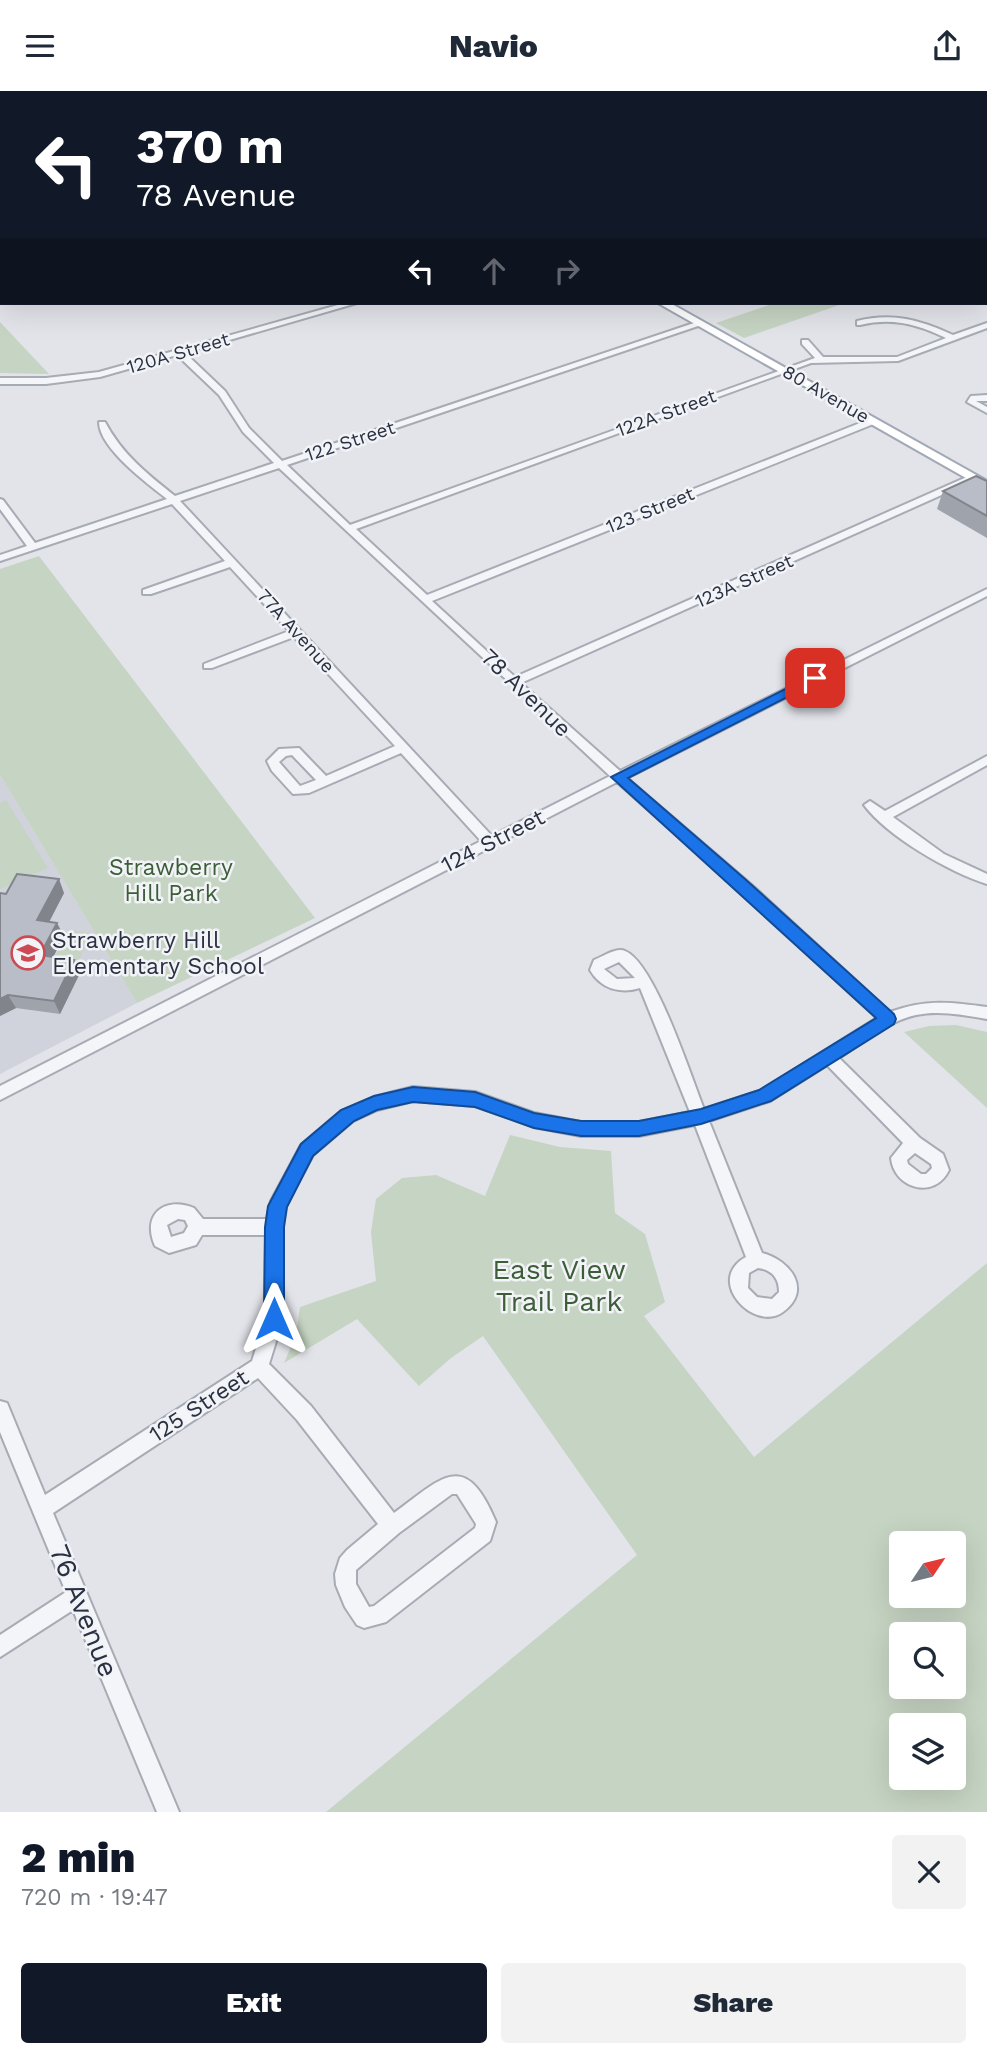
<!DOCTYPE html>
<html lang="en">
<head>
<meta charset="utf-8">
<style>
	:root { --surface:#fff; --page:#f2f2f3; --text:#1f2937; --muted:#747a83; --accent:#111827 }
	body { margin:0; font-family:"Work Sans",sans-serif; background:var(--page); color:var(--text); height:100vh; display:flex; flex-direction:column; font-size:26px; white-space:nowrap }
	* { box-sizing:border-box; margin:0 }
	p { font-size:23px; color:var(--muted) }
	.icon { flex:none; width:38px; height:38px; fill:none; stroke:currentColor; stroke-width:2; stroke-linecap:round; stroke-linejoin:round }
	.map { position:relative; height:1721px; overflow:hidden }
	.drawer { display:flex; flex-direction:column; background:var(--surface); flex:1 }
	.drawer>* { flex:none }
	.guide { position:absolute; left:0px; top:0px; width:987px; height:214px; box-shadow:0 7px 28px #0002; background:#111827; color:#fff; overflow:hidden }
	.needle { width:46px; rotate:55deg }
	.fabs { position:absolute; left:889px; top:1440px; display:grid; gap:14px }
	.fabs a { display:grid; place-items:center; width:77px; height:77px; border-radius:7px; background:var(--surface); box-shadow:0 7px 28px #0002; font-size:35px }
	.pin { position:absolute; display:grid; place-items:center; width:60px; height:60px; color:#fff; margin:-30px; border-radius:14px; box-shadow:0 4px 10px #0006 }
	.me { position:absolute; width:77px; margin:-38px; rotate:0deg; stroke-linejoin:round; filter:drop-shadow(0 0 5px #0008) }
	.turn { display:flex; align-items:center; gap:24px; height:147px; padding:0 21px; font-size:32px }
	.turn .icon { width:91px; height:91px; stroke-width:2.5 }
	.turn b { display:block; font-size:49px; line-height:60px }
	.lanes { display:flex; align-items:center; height:66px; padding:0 21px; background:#0003; justify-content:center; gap:35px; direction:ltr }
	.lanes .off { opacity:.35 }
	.round { display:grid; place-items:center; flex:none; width:74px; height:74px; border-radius:7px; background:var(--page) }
	.headline { display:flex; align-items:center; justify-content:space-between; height:119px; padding:0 21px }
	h1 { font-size:42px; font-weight:800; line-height:52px; color:var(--accent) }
	.action { display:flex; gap:14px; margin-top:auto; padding:14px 21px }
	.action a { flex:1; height:80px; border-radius:7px; background:var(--accent); color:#fff; font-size:28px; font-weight:800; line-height:80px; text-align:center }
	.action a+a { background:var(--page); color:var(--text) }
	header { display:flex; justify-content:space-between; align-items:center; height:91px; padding:0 21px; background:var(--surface); font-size:32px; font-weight:800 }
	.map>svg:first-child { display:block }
</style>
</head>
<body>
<header><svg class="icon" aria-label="menu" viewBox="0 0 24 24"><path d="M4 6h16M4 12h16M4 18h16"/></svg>Navio<svg class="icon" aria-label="share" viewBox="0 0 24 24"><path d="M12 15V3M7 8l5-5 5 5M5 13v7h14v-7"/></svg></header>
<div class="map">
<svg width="987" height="1721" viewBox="0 0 987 1721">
	<rect width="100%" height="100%" fill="#e2e4ea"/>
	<path fill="#d0d3dc" d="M0,684L137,912L0,983Z"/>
	<g fill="#c6d4c3" fill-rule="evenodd">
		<path d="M775,212H845L744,247L716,232Z"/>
		<path d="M0,231L49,283L0,282Z"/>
		<path d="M39,465L315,827L137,912L0,684V478Z"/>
		<path d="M6,709L48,777L0,798V712Z"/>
		<path d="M68,839L92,842L76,875L52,872Z"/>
		<path d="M956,934L987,941V1017L904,941L929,935Z"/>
		<path d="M510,1044L560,1056L611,1060L615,1122L645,1143L665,1211L644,1225L754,1366L987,1172V1721H326L637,1464L483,1245L451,1267L419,1295L357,1228L284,1272L296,1244L300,1216L376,1190L371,1141L376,1108L402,1087L436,1084L485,1105ZM901,1452H954V1505H901ZM901,1544H954V1596H901ZM901,1634H954V1687H901Z"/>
	</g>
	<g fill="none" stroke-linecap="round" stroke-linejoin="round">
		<defs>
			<g id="minor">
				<path d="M183,0H190L192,2H185Z"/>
				<path d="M206,0H217L202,2Z"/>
				<path d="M285,0H292L294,2H287Z"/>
				<path d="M987,0L986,3L981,2Z"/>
				<rect x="0" y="10" width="2" height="4"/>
				<rect x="0" y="40" width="2" height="4"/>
				<rect x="985" y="57" width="2" height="4"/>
				<rect x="0" y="102" width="2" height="5"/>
				<rect x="985" y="113" width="2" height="5"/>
				<path d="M0,148H2L0,153Z"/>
				<rect x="985" y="184" width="2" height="4"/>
				<rect x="985" y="203" width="2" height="4"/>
				<path d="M345,212H357L185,262L225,300L249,337L282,370L697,231L704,233L287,374L350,434L815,267L802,253V249H808L823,266H897L946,247C917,233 892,226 860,234H857V230C892,221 921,229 953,244L987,232V237L898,270L811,272L356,438L427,504L870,328H876V332L432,510L515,586L969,385H975V389L521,592L620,680L987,498V505L627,687L755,797L890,921C926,908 950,911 987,916V928C964,924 939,919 916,924C888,930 862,952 839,967L920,1047L943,1063L949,1079C935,1109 894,1098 891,1067L903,1052L827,974L770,1010L709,1030L762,1162C790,1169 813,1199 783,1221C754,1242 704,1189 746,1166L695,1034L639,1045H581L534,1036L475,1015L413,1010L377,1019L353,1030L313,1064L285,1116L282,1136L283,1228L269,1273L311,1315L394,1422C442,1387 465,1357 496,1431L490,1450L386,1531L364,1537L357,1534L345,1516L336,1494L335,1483L340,1467L347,1459L378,1433L297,1329L258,1287L53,1422L179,1721H157L73,1519L0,1566V1544L66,1501L0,1341V1310L7,1312L45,1404L252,1270L265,1228L266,1144H202L196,1154L169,1162L155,1155C141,1123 165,1105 194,1117L203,1128H267L271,1110L301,1054L341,1020L374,1006L413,996L475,1001L534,1022L581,1031H639L690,1021L640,897C620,903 601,898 590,879L594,869C602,866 617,856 625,860C655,872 691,986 704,1018L760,1000L877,927L745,805L617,691L0,1009V995L481,750L401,662L309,702L293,703L272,680L267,670L279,658L299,657L326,685L395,655L294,546L212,577H204V573L289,540L230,476L151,503H143V499L225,470L172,413L0,470V464L27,455L0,418V408L3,409L35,452L167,408C147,392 99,357 99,331H105C122,363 147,383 175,405L274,372L243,341L219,304L177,264L100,286L46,293H0V287H46L99,281ZM279,377L610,685L492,745L180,410ZM292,664L316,689L300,695L279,671L286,665ZM619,871L635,887L617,888L604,878ZM915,1062L931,1073L932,1077L926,1083H921L908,1073L907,1069ZM178,1128L185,1129L188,1135L184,1142L171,1146L167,1134ZM758,1177C772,1179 779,1187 779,1201L772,1208L757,1206L748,1197L749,1182ZM452,1403H457L476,1433L475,1437L374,1515L369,1516L356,1493V1479L399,1442Z"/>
				<path d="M987,304V310H976L987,316V322L967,311L971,305Z"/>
				<path d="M987,665V674L893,726L944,763L987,783V793C949,781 887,745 864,714L870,710L885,720Z"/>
			</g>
			<g id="major">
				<path d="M782,0H796L794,2Z"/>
				<rect x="0" y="195" width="2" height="6"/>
				<path d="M658,212H670L987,390V399Z"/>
			</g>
		</defs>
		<use href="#minor" stroke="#a7abb4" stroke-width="4"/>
		<use href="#major" stroke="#a1a8b6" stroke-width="4"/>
		<use href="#minor" fill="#f4f5f8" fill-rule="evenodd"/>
		<use href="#major" fill="#fff" fill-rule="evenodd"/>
	</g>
	<g fill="#9fa3ab">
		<path d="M597,0H712V2H601Z"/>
		<path d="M987,390V447L937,418L943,400Z"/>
		<path d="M64,802L49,830L64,845L53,866L74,869L80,882L60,923L16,917L0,925L6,803Z"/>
	</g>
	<g fill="#82848b">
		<path d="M695,0H712V2H688Z"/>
		<path d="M59,788L64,802L43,843L37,829Z"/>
		<path d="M57,832L64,845L47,878L40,864Z"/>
		<path d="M74,869L80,882L60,923L54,910Z"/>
		<path d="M8,904L16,917L0,925V908Z"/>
	</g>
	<g fill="#b9bdc7" stroke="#82848b" stroke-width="2">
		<path d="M632,0H695L688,2H637Z"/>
		<path d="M976,385L987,390V425L943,400Z"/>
		<path d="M17,783L59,788L37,829L57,832L40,864L74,869L54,910L8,904L0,908V802L6,803Z"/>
	</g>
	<path fill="#1a73e8" stroke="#114b97" stroke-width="2" d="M815,583L819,584V590L628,687L745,788L894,923L896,928L894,933L771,1010L701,1033L639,1045H581L534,1037L475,1016L413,1011L377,1019L354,1030L313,1065L287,1116L284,1136V1228L281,1235L274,1238L267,1235L264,1228L265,1136L268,1115L301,1053L341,1019L374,1005L413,996L475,1001L534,1022L581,1030H639L701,1018L759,999L876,927L611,686Z"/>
	<defs>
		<symbol id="school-ring" viewBox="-11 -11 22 22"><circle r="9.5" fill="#f1f3f7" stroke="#cd4953" stroke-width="1.5"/><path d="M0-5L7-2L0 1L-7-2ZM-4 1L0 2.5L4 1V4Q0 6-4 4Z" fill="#cd4953"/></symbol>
	</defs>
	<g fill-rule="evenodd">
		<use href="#school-ring" x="9" y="843" width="38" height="38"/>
	</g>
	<g text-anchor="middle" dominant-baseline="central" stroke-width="5" stroke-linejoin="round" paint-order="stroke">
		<g font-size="19" fill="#2a3142" stroke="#f1f3f7">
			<text transform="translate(178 262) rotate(-16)">120A Street</text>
			<text transform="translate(826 303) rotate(30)">80 Avenue</text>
			<text transform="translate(666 322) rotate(-20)">122A Street</text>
			<text transform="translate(350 350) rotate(-18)">122 Street</text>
			<text transform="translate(650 419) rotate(-22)">123 Street</text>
			<text transform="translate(744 490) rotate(-24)">123A Street</text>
			<text transform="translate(296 540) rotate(48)">77A Avenue</text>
		</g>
		<g font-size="23" fill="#2a3142" stroke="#f1f3f7">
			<text transform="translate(526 602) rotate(44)">78 Avenue</text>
			<text transform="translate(493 750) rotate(-27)">124 Street</text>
			<text transform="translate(199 1315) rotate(-33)">125 Street</text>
		</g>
		<g font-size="23" fill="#3c5d37" stroke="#f1f3f7">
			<text x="171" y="776">Strawberry<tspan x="171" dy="26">Hill Park</tspan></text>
		</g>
		<g font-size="23" fill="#2a3142" stroke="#f1f3f7" text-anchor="start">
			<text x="52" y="849">Strawberry Hill<tspan x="52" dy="26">Elementary School</tspan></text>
		</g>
		<g font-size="28" fill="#3c5d37" stroke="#f1f3f7">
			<text x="559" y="1178">East View<tspan x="559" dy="32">Trail Park</tspan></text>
		</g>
		<g font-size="28" fill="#2a3142" stroke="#f1f3f7">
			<text transform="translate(84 1520) rotate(68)">76 Avenue</text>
		</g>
	</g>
</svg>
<div class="fabs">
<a><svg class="needle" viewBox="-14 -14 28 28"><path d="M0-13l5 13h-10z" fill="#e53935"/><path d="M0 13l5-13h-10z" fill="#747a83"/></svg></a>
<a><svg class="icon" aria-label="search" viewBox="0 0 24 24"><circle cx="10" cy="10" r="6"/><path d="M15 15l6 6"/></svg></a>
<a><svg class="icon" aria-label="layers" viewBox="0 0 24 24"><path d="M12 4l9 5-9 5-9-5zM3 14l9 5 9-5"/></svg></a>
</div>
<div class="pin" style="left:815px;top:587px;background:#d93025"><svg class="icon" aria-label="arrive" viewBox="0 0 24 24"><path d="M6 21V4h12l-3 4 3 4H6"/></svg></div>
<svg class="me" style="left:274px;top:1228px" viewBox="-20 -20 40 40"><path d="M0-17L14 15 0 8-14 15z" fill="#1a73e8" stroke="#fff" stroke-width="4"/></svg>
<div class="guide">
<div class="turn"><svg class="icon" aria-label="left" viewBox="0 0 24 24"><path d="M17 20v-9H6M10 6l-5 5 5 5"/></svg><div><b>370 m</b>78 Avenue</div></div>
<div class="lanes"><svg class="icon" aria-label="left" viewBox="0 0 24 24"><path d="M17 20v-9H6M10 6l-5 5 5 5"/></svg><svg class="icon off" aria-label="ahead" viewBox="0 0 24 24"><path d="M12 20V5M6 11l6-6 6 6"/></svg><svg class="icon off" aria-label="right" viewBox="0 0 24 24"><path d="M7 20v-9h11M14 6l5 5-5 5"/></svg></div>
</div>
</div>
<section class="drawer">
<div class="headline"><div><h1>2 min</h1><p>720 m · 19:47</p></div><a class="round"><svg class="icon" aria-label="close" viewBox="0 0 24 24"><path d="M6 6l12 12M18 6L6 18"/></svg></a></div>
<div class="action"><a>Exit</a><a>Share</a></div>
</section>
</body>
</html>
